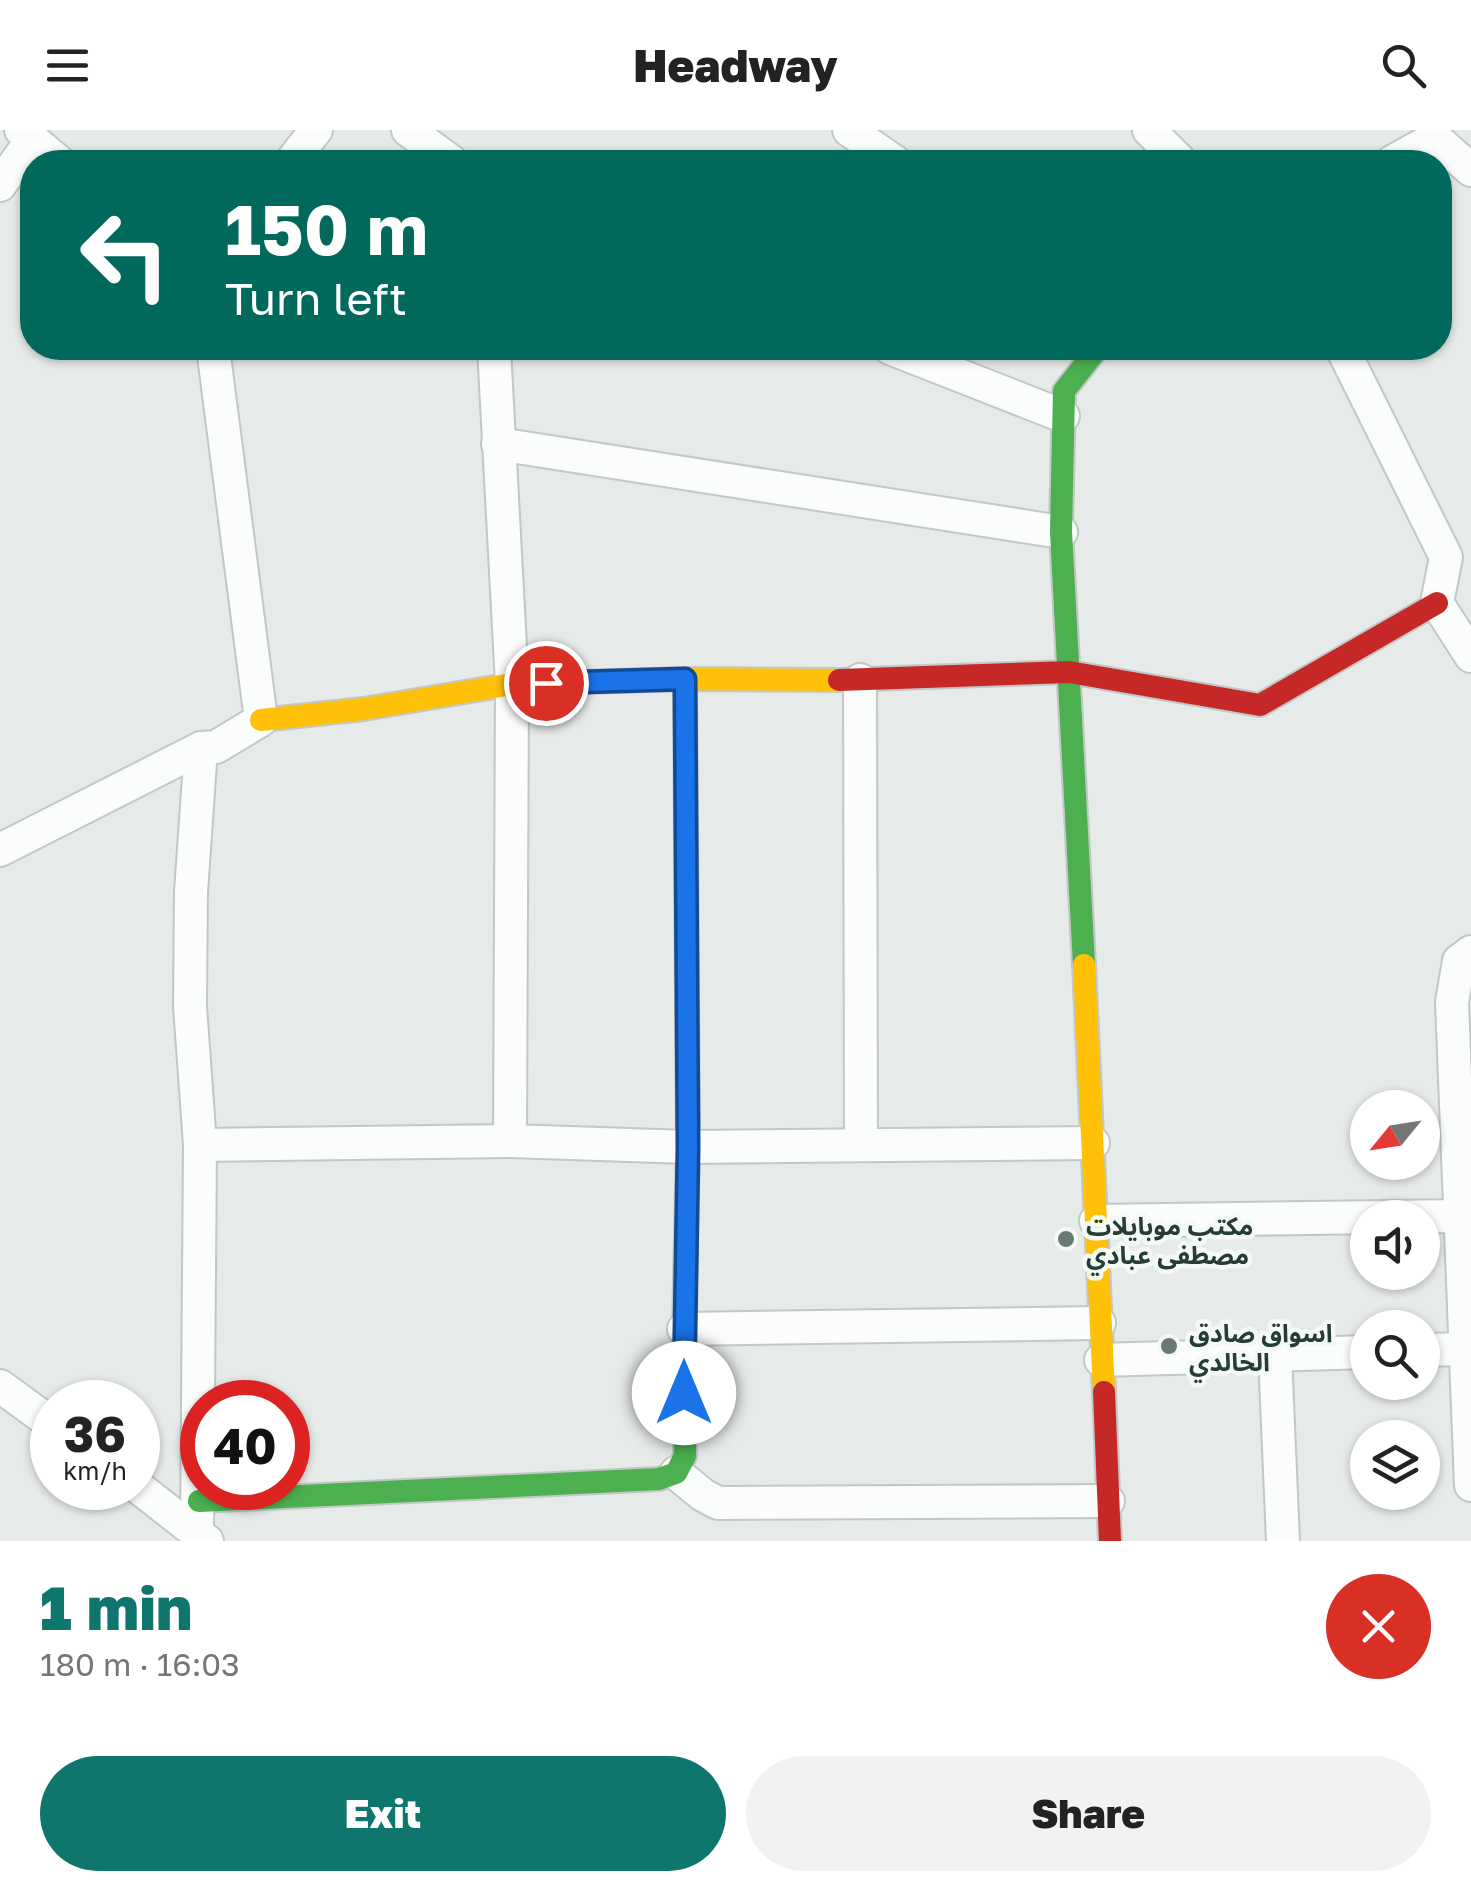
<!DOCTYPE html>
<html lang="en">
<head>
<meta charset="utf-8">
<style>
	:root { --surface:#fff; --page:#f2f2f2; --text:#222; --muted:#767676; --accent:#0f766e }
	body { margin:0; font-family:"Golos Text","Noto Sans Arabic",sans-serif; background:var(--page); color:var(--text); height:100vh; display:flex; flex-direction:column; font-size:38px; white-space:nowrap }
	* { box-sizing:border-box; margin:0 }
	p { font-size:32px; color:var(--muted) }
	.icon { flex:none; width:55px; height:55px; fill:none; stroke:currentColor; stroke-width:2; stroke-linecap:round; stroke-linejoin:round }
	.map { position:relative; height:1411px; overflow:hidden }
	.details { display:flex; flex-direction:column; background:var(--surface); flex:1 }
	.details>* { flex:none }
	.banner { position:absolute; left:20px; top:20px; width:1432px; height:210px; border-radius:40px; box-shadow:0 2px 8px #0004; background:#00695c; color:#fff; overflow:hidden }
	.needle { width:65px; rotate:240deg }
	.buttons { position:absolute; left:1350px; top:960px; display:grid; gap:20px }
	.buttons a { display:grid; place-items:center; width:90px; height:90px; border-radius:50%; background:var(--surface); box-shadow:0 2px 8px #0004; font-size:50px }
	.speed { position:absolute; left:30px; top:1250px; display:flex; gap:20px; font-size:50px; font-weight:700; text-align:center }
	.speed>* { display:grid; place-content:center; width:130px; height:130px; border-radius:50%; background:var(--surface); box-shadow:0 2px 8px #0004; line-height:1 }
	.speed small { font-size:25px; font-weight:400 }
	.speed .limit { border:15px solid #d22; background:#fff; color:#111 }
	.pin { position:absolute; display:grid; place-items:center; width:85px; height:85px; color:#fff; margin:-42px; border:5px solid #fff; border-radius:50%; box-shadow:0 2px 10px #0007 }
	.me { position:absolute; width:110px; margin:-55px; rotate:0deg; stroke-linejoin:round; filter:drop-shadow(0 0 8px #0008) }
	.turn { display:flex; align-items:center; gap:35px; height:210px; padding:0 40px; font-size:45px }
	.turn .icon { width:130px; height:130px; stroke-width:2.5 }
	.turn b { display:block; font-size:70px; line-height:85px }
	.round { display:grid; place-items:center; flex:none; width:105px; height:105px; border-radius:52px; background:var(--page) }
	.summary { display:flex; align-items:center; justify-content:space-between; height:170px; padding:0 40px }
	h1 { font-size:60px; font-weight:800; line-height:75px; color:var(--accent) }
	.action { display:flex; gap:20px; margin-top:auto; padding:20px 40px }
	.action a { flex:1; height:115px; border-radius:60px; background:var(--accent); color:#fff; font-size:40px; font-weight:800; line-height:115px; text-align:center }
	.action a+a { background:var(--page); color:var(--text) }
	header { display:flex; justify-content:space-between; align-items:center; height:130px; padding:0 40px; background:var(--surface); font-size:45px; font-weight:800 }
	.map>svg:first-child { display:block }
</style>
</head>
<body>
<header><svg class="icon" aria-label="menu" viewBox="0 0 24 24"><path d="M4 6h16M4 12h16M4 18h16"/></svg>Headway<svg class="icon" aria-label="search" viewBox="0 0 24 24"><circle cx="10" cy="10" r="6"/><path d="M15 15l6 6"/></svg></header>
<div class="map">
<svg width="1471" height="1411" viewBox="0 0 1471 1411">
	<rect width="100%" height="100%" fill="#e6eae8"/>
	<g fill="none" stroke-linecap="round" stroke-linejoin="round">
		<defs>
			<g id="street">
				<path d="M21,0L59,32"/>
				<path d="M408,0L452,32"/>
				<path d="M849,0L895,32"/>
				<path d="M1149,0L1181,32"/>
				<path d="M291,32L316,0"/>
				<path d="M1392,32L1435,8L1471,40"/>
				<path d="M0,55L31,11"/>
				<path d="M494,218L512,554L510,1011"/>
				<path d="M890,218L1063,286"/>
				<path d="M1342,218L1446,427L1437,473L1471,526"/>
				<path d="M498,314L1061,402"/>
				<path d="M860,550L861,1015"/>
				<path d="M0,720L201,618L216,617L261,590L213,218"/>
				<path d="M1471,822L1459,831L1452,872L1471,1355"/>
				<path d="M200,1015L510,1011L688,1017L1093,1013"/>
				<path d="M1096,1091L1461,1086"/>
				<path d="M684,1199L1099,1193"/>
				<path d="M1422,1220L1466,1219L1471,1217"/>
				<path d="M1275,1225L1283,1411"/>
				<path d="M1101,1230L1368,1222"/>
				<path d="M0,1256L52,1294"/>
				<path d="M676,1343L703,1365L718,1373L1108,1371"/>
				<path d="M138,1357L207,1411"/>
				<path d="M197,1401L200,1015L190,876L191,762L201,618"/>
			</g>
			<g id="fast">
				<path d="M1084,835L1061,402L1064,261L1098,218"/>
				<path d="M199,1371L659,1349L676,1343L685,1326L684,1199L688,1017L685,549"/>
			</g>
			<g id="slow">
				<path d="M261,590L364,579L512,554L685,549L839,550"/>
				<path d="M1084,835L1104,1262"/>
			</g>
			<g id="jam">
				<path d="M839,550L1069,542L1260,575L1437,473"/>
				<path d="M1104,1262L1110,1411"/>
			</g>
		</defs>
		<use href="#street" stroke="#c3c7c5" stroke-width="36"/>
		<use href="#fast" stroke="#c2c8c5" stroke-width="26"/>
		<use href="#slow" stroke="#c2c8c5" stroke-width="26"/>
		<use href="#jam" stroke="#c2c8c5" stroke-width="26"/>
		<use href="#street" stroke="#fbfcfc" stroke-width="32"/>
		<use href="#fast" stroke="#4caf50" stroke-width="22"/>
		<use href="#slow" stroke="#ffc107" stroke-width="22"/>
		<use href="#jam" stroke="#c62828" stroke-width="22"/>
	</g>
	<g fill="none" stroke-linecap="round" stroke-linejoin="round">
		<defs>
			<path id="route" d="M546,553L685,549L688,1017L684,1263"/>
		</defs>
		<use href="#route" stroke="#114b97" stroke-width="25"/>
		<use href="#route" stroke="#1a73e8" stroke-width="18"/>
	</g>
	<g fill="#697a73" stroke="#f5f9f6" stroke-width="4">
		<circle cx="1066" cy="1109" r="10"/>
		<circle cx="1169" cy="1216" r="10"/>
	</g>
	<g text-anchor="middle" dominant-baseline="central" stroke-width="9" stroke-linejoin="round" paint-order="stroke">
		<g font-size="25" font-weight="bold" fill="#253d34" stroke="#f5f9f6" text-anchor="start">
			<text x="1086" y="1095">مكتب موبايلات<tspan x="1086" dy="29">مصطفى عبادي</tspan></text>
			<text x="1189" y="1202">اسواق صادق<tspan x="1189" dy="29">الخالدي</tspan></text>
		</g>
	</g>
</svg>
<div class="buttons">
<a><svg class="needle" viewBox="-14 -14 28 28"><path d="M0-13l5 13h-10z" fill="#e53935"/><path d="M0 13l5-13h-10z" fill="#767676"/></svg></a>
<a><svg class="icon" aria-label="sound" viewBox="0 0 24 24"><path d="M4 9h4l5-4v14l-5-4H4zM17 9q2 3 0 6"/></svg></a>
<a><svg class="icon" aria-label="search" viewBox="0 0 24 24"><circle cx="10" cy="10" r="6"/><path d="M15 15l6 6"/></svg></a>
<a><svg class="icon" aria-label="layers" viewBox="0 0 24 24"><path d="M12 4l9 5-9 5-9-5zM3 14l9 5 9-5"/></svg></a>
</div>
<div class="speed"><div>36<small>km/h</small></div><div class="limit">40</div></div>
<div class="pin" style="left:546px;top:553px;background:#d93025"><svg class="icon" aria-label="arrive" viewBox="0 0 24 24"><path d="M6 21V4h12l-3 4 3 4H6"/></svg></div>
<svg class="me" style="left:684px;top:1263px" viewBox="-20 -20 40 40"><circle r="19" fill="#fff"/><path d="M0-13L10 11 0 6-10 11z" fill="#1a73e8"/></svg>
<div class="banner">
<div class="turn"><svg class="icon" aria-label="left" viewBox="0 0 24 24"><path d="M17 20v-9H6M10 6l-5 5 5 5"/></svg><div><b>150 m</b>Turn left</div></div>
</div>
</div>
<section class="details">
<div class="summary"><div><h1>1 min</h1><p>180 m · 16:03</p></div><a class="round" style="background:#d93025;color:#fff"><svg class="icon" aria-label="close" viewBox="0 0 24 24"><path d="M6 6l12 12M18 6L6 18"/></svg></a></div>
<div class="action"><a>Exit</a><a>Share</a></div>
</section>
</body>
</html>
